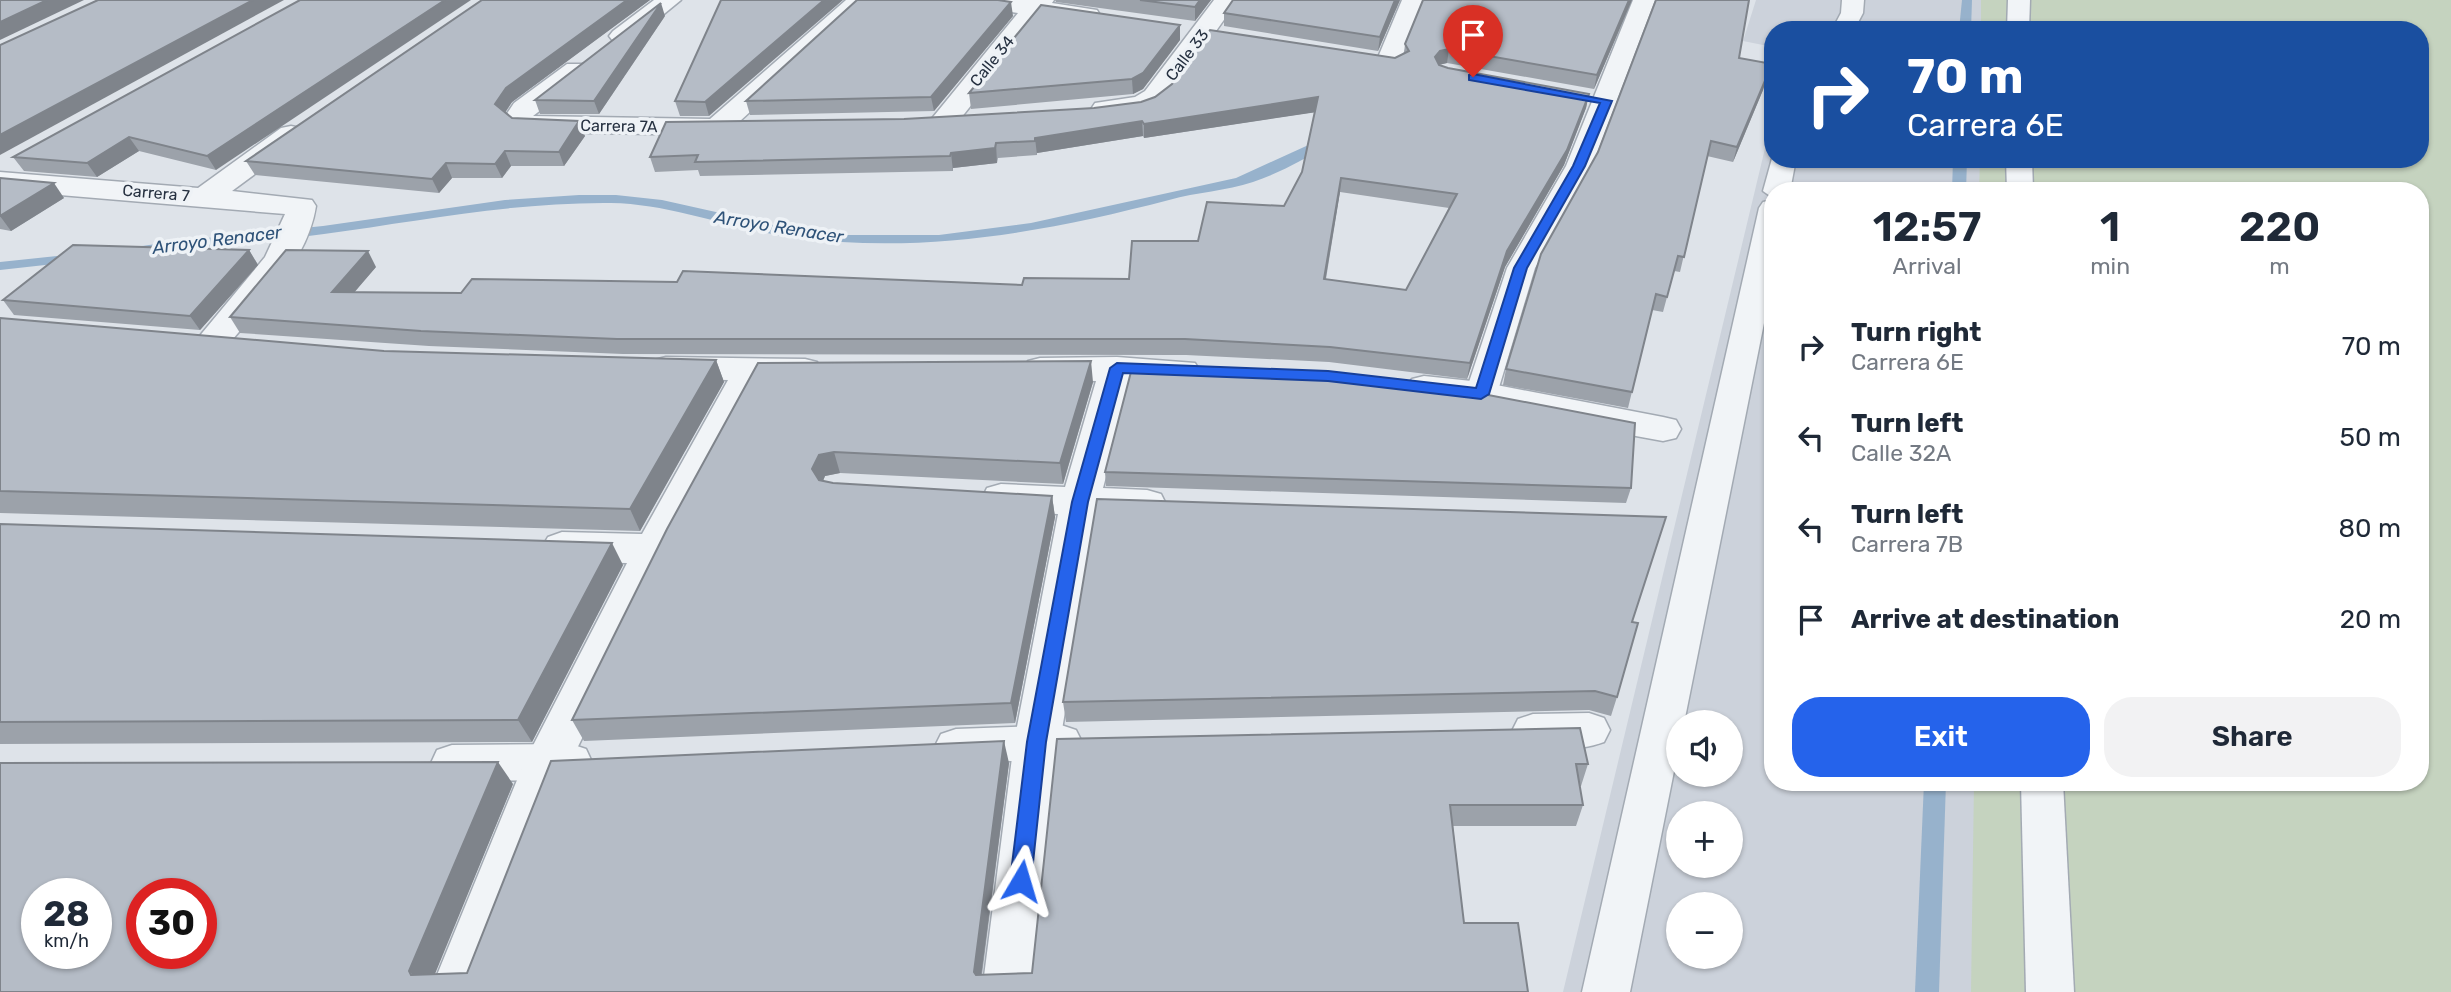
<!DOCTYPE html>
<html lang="en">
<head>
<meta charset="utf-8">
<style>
	:root { --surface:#fff; --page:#f2f2f3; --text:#1f2937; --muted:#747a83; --accent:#2563eb }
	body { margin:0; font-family:Rubik,sans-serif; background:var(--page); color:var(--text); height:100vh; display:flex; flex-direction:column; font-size:26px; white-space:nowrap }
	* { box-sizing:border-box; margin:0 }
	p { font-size:23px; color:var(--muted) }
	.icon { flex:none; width:38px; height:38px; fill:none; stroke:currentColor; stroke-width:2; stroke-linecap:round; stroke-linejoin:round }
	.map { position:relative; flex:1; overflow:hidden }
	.drawer { position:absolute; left:1764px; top:182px; width:665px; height:609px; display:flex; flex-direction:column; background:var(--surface); border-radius:28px; box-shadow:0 2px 5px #0004 }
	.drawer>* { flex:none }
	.hud { position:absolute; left:1764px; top:21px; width:665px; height:147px; border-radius:28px; box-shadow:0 2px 5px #0004; background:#1a4fa0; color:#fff; overflow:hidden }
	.fabs { position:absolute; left:1666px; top:710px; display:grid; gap:14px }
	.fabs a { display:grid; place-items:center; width:77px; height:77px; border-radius:50%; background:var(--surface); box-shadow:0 2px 5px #0004; font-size:35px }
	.speed { position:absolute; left:21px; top:878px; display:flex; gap:14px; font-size:35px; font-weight:700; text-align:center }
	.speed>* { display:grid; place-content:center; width:91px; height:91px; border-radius:50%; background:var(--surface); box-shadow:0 2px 5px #0004; line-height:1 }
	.speed small { font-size:18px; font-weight:400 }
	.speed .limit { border:10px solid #d22; background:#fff; color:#111 }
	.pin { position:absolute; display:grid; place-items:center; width:60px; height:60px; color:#fff; margin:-72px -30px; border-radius:50% 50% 50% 0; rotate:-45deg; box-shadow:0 0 7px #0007 }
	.pin .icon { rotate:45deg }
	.me { position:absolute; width:77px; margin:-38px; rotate:7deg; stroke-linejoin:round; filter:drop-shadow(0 0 5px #0008) }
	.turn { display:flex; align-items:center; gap:24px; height:147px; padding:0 28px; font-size:32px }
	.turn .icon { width:91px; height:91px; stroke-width:2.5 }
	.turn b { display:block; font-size:49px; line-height:60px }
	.eta { display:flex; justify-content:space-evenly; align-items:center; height:119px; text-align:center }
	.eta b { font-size:42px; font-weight:600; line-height:49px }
	.button { display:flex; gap:14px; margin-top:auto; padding:14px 28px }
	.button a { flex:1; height:80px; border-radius:28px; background:var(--accent); color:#fff; font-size:28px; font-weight:600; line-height:80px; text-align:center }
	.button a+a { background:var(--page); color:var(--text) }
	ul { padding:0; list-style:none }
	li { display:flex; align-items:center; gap:21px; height:91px; padding:0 28px }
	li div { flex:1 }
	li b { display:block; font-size:26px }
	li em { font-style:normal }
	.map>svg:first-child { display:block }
</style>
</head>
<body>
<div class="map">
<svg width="2451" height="992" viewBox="0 0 2451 992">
	<rect width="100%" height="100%" fill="#dee3e9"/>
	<path fill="#ccd2db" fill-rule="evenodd" d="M1756,0H2451V992H1563L1773,115V159H2420V30H1773V47L1743,41ZM1773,191H2420V782H1773ZM1678,723H1731V775H1678ZM1678,814H1731V866H1678ZM1678,905H1731V957H1678Z"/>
	<path fill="#c5d3bf" d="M1981,0H2451V992H1971L1974,782H2420V191H1979L1980,159H2420V30H1981Z"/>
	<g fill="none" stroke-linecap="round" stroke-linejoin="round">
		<g fill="#97b2cc" fill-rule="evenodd">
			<path d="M1962,0H1972L1971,30H1959Z"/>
			<path d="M1326,137L1331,138V144C1306,158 1280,173 1253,182C1226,191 1197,192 1169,200C1046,232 925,254 798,238C735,231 675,204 611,203C514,202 419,221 324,234C259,243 193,246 128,256L121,252L128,248L177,241L323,226L505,200L579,195H616L662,200L796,230L845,235H939L1031,223L1236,178Z"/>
			<path d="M1953,159H1967L1966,191H1952Z"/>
			<path d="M76,254L83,258L81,261L0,270V262Z"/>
			<path d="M1924,782H1946L1939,992H1915Z"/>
		</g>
		<defs>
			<g id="service">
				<path d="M1402,0H1424L1400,62L1396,67H1380L1376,62Z"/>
				<path d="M1633,0H1655L1592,166L1535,268L1497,394L1492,401L1481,405L1470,401L1465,394L1507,268L1566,166Z"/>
				<path d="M1842,0H1864L1863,13L1854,30H1832L1841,13Z"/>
				<path d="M2008,0H2030L2029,30H2007Z"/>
				<path d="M1773,155V159H1796L1790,191H1773V198L1763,191Z"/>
				<path d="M2006,159H2032L2033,191H2007Z"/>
				<path d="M1773,200V278L1684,723H1678V751L1630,992H1582L1759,208L1763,202Z"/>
				<path d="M1589,713L1604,718L1610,730L1604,742C1579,751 1543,752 1518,743L1512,731L1518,719L1533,714Z"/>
				<path d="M1061,725L1076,730L1082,742L1076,754L1061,759L956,763L941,758L935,746L941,734L956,729Z"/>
				<path d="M571,744L586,749L592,762L586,775L571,780L452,781L437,776L431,763L437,750L452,745Z"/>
				<path d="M2021,782H2063L2074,992H2026Z"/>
			</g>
			<g id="minor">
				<path d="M654,0H681L631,41H613L609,36L613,31Z"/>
				<path d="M846,0H872L727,133L716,135L528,132L518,130L504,118L514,103L567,64H585L589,70L585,76L533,116L710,119Z"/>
				<path d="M960,0H1054L1052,3L1097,10L1100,15L1097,20L1088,22L1042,16L953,128H933L929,122L1018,13L963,5Z"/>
				<path d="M1214,0H1238L1165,103L1142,112L1105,117L1095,115L1091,109L1095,103L1135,97L1145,91Z"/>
				<path d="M291,126L301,128L305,134L301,140L232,191L312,200L316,206C307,264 258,308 222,352L210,355L198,352L193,344L265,257L285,214L0,190V172L198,188L281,128Z"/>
				<path d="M666,357L805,359L817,362L822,370L817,378L805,381H763L674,549L570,763L482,992H430L524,763L627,563L562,562L548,557L542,547L548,537L562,532L642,534L728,380L666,379L654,376L649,368L654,360Z"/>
				<path d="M1117,357L1195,363L1200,371L1195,379L1183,382L1131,381L1103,488L1147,490L1161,494L1166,504L1161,514L1147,518L1097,516L1060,742L1034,992H982L1014,742L1058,514L1001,512L987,508L982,498L987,488L1001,484L1065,487L1096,381L1040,380L1028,377L1023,369L1028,361L1040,358Z"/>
				<path d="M1424,376L1481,382L1663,417L1676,420L1681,429L1676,438L1663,441L1412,395L1406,387L1412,379Z"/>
			</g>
		</defs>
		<use href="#service" stroke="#a3aab3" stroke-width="3"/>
		<use href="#minor" stroke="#a3aab3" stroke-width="3"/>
		<use href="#service" fill="#f1f4f7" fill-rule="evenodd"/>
		<use href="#minor" fill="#f1f4f7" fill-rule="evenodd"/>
	</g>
	<g fill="#9ca2aa" fill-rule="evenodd">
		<path d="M300,0L216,170L139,151L97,177L24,171L13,157Z"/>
		<path d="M482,0H650L512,102L505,113L512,118L585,136L564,166H511L502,178H452L439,193L255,175L246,161Z"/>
		<path d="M721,0L709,116H680L675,101Z"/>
		<path d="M1055,0H1211L1195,21L1056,2Z"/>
		<path d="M1400,0L1378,51L1224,26V13Z"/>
		<path d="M1423,0H1632L1594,89L1447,63L1439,65L1448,68L1589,94L1586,108L1564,165L1505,267L1467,379L1329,362L1186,355L623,354L429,346L240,333L230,317L376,267L354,292L461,293L677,282L1022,285L1129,279L1198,241L1284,206L1302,172L1315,112L1144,138L1143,136L1037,153V155L998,158L997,163L953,168V171L700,176L698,170L655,172L650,157L904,119L1094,108L1141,102L1395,58L1404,53L1405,44ZM1340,192L1449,208L1406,290L1326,279Z"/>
		<path d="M665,16L599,114H540L535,100Z"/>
		<path d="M1013,16L934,111L750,115L746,101Z"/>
		<path d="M1180,40L1143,89L1133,94L971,109L969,93Z"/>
		<path d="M1739,58L1767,76L1763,90L1733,162L1707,156L1680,272L1674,271L1663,312L1652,310L1628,408L1503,385L1506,369L1598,152Z"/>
		<path d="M0,178L64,198L11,231L0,229Z"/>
		<path d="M249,250L258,265L200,330L14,315L3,300Z"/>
		<path d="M0,318L384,351L716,360L724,382L640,531L0,513Z"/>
		<path d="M758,363L1093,382L1063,484L840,473L825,476L823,481L833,483L1052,496L1055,517L1015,723L584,741L572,720Z"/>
		<path d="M1105,472L1631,488L1626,503L1106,486Z"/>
		<path d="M0,524L623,565L532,742L0,744Z"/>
		<path d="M1632,622L1617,697L1611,716L1589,710L1066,722L1063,702Z"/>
		<path d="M1057,739L1588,764L1581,786H1580L1583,805L1576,826H1453L1464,923L1528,992H0L513,784L434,974L467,973L1009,763L982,975L1032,973Z"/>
	</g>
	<g fill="#7f848b">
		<path d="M47,0H84L0,40V22Z"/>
		<path d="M253,0H284L0,155V135Z"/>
		<path d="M445,0H471L216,170L207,156Z"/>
		<path d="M627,0H650L512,102L501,118L495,104L506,88Z"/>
		<path d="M824,0H843L709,116L705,102Z"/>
		<path d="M1200,0H1211L1195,21V7Z"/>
		<path d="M1395,0H1400L1378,51L1380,37Z"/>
		<path d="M1629,0H1632L1594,89L1597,75Z"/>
		<path d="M1011,2L1013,16L934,111L931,97Z"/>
		<path d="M661,3L665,16L599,114L594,101Z"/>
		<path d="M1180,25V40L1143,89L1133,94L1132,79Z"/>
		<path d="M1449,49L1447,63L1438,65L1435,57L1440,51Z"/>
		<path d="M1767,76L1763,90L1733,162L1737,147Z"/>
		<path d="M1589,94L1586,108L1564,165L1505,267L1467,379L1470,363L1507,251Z"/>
		<path d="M1318,97L1317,112L1144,138V124Z"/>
		<path d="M579,121L585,136L564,166L559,152Z"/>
		<path d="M1142,121L1143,136L1037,153V155L1035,138Z"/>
		<path d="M129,137L139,151L97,177L87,163Z"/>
		<path d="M996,143L997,163L953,168V171L951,153Z"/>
		<path d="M505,151L511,166L502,178L495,164Z"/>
		<path d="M446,163L452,178L439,193L432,179Z"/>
		<path d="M1341,178L1340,192L1323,294L1324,279Z"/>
		<path d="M54,183L64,198L11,231L0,216Z"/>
		<path d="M249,250L258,265L200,330L190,316Z"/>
		<path d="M368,251L376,267L341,308L332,292Z"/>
		<path d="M716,360L724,382L640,531L630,509Z"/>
		<path d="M1091,361L1093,382L1063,484L1060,463Z"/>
		<path d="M834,452L840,473L825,476L819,490L812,469L819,455Z"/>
		<path d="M1052,496L1055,517L1015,723L1011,703Z"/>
		<path d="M612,543L623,565L532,742L518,720Z"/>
		<path d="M1004,741L1009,763L979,992L974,972Z"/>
		<path d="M498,762L513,784L428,991L409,971Z"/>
	</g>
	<g fill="#b5bcc6" stroke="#7f848b" stroke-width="2" fill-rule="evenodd">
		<path d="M0,0H47L0,22Z"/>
		<path d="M98,0H253L0,135V45Z"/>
		<path d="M300,0H445L207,156L129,137L87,163L13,157Z"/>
		<path d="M482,0H627L506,88L495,104L512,118L579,121L559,152L505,151L495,164L446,163L432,179L246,161Z"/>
		<path d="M721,0H824L705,102L675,101Z"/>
		<path d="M857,0H998L1011,2L931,97L746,101Z"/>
		<path d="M1140,0H1200L1195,7Z"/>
		<path d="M1233,0H1395L1380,37L1224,13Z"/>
		<path d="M1423,0H1629L1597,75L1449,49L1440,51L1435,57L1439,65L1448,68L1589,94L1567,150L1507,251L1470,363L1330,347L1185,339H617L421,331L230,317L286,250L368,251L332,292L461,293L472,279L677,282L683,271L1022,285L1024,278L1129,279L1132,241H1198L1207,202L1284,206L1302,172L1318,97L1144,124L1142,121L1035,138V141L996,143L995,148L951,153L950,156L695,162L698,155L650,157L666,122L904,119L1094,108L1141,102L1155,97L1172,84L1210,30L1395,58L1409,51L1405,44ZM1341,178L1457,194L1406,290L1324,279Z"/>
		<path d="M1656,0H1749L1739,58L1767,63V76L1737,147L1711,141L1684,257L1678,256L1667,297L1656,294L1632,392L1506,369L1541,254L1598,152Z"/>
		<path d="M661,3L594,101L535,100Z"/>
		<path d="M1041,5L1180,25L1143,73L1132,79L969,93Z"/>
		<path d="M0,178L54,183L0,216Z"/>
		<path d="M73,245L249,250L190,316L3,300Z"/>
		<path d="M0,318L384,351L716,360L630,509L0,491Z"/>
		<path d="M1091,361L1060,463L834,452L819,455L812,469L819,480L833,483L1052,496L1011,703L572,720L667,529L758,363Z"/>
		<path d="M1132,368L1329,375L1483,394L1635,423L1631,488L1105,472Z"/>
		<path d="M1097,499L1666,517L1632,622L1638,623L1617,697L1595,691L1063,702Z"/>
		<path d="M0,524L612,543L518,720L0,722Z"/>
		<path d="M1580,728L1588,764H1576L1583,805H1450L1464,923H1518L1528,992H0V763L498,762L409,971L411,975L467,973L551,761L1004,741L974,972L976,975L1032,973L1057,739ZM37,894H96V954H37ZM142,894H201V954H142Z"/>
	</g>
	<path fill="#2563eb" stroke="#184099" stroke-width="2" d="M1473,74L1612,101L1585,166L1527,268L1489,394L1481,399L1328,381L1123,373L1088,502L1046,742L1031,881L1028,888L1021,890L1013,888L1010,881L1027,742L1072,502L1110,368L1117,363L1328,371L1476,388L1514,268L1573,166L1600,103L1469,80V75Z"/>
	<g text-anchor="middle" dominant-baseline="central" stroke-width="7" stroke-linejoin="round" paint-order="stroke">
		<g font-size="16" fill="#263141" stroke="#eef2f6">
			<text transform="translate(1187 55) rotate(-53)">Calle 33</text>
			<text transform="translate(992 61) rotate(-51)">Calle 34</text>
			<text transform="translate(619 126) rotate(1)">Carrera 7A</text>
			<text transform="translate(156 193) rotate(5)">Carrera 7</text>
		</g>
		<g font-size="18" font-style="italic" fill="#2e5278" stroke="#eef2f6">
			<text transform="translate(779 227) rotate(9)">Arroyo Renacer</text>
			<text transform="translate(217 240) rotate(-7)">Arroyo Renacer</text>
		</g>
	</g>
</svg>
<div class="fabs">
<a><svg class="icon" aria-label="sound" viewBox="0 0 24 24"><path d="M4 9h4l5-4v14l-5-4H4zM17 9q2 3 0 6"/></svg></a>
<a>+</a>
<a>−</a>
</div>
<div class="speed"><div>28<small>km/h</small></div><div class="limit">30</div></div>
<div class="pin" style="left:1473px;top:77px;background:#d93025"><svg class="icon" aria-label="arrive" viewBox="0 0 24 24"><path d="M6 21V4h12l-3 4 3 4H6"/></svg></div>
<svg class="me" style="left:1021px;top:881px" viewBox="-20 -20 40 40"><path d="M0-17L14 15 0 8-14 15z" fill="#2563eb" stroke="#fff" stroke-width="4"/></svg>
<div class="hud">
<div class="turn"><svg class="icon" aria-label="right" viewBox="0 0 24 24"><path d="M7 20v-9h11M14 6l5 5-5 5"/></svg><div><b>70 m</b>Carrera 6E</div></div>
</div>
<section class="drawer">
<div class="eta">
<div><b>12:57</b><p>Arrival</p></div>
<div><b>1</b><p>min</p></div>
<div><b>220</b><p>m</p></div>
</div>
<ul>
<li><svg class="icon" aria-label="right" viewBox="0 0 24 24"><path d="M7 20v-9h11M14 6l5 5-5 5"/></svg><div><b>Turn right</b><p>Carrera 6E</p></div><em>70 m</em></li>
<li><svg class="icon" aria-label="left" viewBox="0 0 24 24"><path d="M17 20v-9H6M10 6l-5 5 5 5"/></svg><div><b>Turn left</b><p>Calle 32A</p></div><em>50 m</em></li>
<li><svg class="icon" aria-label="left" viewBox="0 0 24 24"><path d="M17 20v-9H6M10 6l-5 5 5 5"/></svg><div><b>Turn left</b><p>Carrera 7B</p></div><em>80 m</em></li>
<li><svg class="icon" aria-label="arrive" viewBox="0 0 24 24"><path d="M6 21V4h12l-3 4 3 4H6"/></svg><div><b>Arrive at destination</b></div><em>20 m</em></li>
</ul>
<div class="button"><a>Exit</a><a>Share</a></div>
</section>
</div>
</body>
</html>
